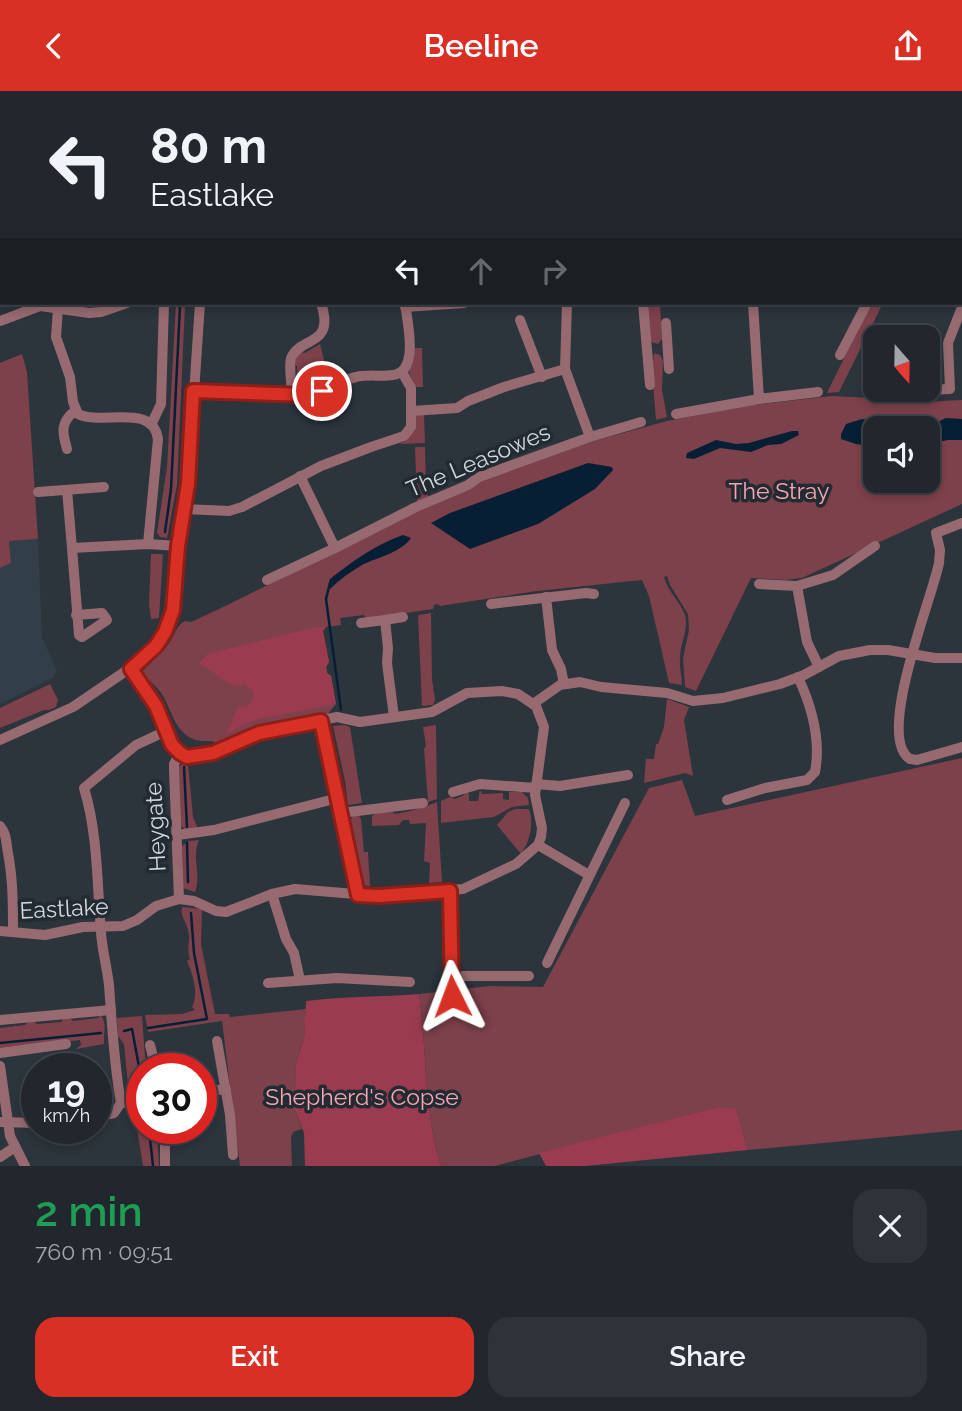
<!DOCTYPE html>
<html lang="en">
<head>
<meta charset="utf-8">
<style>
	:root { --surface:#21272d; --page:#2d3339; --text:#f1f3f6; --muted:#a2a5aa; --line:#3e4449; --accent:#d93025 }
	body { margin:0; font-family:Raleway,sans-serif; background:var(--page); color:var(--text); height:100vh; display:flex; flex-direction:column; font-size:26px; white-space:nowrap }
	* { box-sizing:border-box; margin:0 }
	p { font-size:23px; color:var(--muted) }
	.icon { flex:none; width:38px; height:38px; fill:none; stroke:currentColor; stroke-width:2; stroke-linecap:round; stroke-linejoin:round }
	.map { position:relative; height:1075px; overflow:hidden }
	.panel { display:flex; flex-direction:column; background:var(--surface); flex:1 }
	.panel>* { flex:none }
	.banner { position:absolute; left:0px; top:0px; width:962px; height:214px; box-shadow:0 4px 10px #0003,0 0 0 2px var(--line); background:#21272d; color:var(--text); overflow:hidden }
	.needle { width:46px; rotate:160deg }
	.controls { position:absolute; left:863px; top:234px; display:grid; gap:14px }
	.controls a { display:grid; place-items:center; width:77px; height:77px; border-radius:14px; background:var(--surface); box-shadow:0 4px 10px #0003,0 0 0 2px var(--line); font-size:35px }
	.speed { position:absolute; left:21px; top:962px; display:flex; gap:14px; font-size:35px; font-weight:700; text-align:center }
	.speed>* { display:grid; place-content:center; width:91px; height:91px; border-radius:50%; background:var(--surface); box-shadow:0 4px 10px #0003,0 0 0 2px var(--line); line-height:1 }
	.speed small { font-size:18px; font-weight:400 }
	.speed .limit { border:10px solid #d22; background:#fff; color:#111 }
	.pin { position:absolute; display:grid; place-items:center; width:60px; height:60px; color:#fff; margin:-30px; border:4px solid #fff; border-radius:50%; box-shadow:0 2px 7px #0007 }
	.me { position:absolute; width:77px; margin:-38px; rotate:357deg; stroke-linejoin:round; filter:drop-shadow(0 0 5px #0008) }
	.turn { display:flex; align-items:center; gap:24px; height:147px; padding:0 35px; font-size:32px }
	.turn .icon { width:91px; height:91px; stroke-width:2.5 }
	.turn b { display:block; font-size:49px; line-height:60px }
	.lanes { display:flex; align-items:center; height:66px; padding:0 35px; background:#0003; justify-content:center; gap:35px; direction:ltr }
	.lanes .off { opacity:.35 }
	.round { display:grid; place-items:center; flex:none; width:74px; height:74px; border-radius:21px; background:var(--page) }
	.headline { display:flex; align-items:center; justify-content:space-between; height:119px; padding:0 35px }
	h1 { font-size:42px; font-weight:600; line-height:52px; color:#1e9e55 }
	.action { display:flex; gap:14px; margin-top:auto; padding:14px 35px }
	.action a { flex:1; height:80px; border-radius:21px; background:var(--accent); color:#fff; font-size:28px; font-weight:600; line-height:80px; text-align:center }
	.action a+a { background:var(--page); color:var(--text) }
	header { display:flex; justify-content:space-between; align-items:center; height:91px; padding:0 35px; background:var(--accent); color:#fff; font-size:32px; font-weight:600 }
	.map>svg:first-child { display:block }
</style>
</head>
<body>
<header><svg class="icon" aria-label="back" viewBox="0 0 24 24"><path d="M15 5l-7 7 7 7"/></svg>Beeline<svg class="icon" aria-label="share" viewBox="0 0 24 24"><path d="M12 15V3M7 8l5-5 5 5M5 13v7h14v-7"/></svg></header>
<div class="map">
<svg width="962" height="1075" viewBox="0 0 962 1075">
	<rect width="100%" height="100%" fill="#2c343c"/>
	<path fill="#323f4b" d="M38,448L42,547L57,579L53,587L0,613V477L11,472L9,450Z"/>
	<g fill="#7c414b" fill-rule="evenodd">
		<path d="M0,0H211L2,2L0,37Z"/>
		<path d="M176,212H184L185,214L177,394L167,447L160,446L157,442L167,376Z"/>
		<path d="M647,212H660L662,248L658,253L651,251Z"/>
		<path d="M871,212H883L839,301L827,302Z"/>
		<path d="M320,253L328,285L310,294L296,295L297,275L293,272L300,261L305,262Z"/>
		<path d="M413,257H422L423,296H415L409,281Z"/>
		<path d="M654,262L660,264L663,270L662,299L667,326L656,329L652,281Z"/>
		<path d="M22,263L27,281L38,448L9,450L11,472L0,477V272Z"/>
		<path d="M832,305L871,307C890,318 939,309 962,309V413L802,487L786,489L751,487L696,600L685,596L683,567L689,539L688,523L670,494L667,485L664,486C668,501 680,510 685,524C689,539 680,552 680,567C679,576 682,585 682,594L669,592L649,505L642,489L537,500L440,515L437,513L434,514L433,518L366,528L364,524L340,527L341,534L326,536L323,540L329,571L326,576L327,582L331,585L336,613L327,624L322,626L317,623L294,627L292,631L286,632L284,629L267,632L265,636L261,637L258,635L242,642L241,645L220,653C212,648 202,652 193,648C171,638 172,614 158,598C153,592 146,588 142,581C151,570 164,562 171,549C176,541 177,534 185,530L191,531L217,519L476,391L594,350L667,330L745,315ZM875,338H928V390H875Z"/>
		<path d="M424,323L425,352L399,353L407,349L416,324Z"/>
		<path d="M415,356H425L426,398L429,407L417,412Z"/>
		<path d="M151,463H163L159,527L151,528L149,513Z"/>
		<path d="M431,522L432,588L435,609L433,614L422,615L418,524Z"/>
		<path d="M50,593L58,609L56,616L49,619H44L0,637V617Z"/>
		<path d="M667,608L689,616L684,629L693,685L685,682L644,692L646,668H654L656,653H658L664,636Z"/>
		<path d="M344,634L350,636L362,712L348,714L345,690L333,635Z"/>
		<path d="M436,634L437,708L428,711L424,658L426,655L423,636Z"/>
		<path d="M962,667V1039L748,1059L736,1019L718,1016L495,1075H441C424,1021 427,958 419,903L489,895L543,896L649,697L682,689L695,725Z"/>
		<path d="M183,672L188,673L193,726L198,738L185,739L180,733L178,677Z"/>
		<path d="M480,699L482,703L503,702V708L509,709V701H522L528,707L529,714L512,716L494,726L441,732V710L450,706L455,708L464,704L466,701L469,703V710H478Z"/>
		<path d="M437,711L442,791L429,792L430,772L424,770L426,732L410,733L409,729H403L399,734L372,735V725L376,722L391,720L395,723C409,721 425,716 437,711Z"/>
		<path d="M515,718H529C534,733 530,750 521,763L497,734L508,721Z"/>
		<path d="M353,725H359L361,728L364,761H368L370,795L360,794L350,730Z"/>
		<path d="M199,749C191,769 202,783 195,801L183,797L182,755L189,750Z"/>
		<path d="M182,816L202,818L201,853L215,923H229L230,926L306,918L304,947L296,972L295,1019L302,1038L293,1041L291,1046L292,1075H240L222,930L148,941L145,924L182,923L195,919L192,916C199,903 193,884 187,870L190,868C186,857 191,850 188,839C186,830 180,826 182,816Z"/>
		<path d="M101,924C108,937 103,940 104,953L76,958L81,954L80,949L0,959V937L25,934L28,931L33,930L37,933L61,931L64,927H70L73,930L98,927Z"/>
		<path d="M142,925L145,966L151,978H142V1005H130L127,1002L128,994L124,953L118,945L117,927Z"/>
		<path d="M142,1034V1038H157L159,1075H143L137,1037Z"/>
	</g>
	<g fill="#9a3b50">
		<path d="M316,536H326L323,540L329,571L326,576L327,582L331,585L336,613L258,628L239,636L225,645L239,615L246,616L253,609V600L244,593L235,596L199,572L207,563Z"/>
		<path d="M419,903C427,959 424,1021 441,1075H305L304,1042L295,1019V998L296,972L304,947L306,910C344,905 382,906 419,903Z"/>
		<path d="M718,1016L736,1018L748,1059L585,1075H546L539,1062Z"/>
	</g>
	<g fill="#061f34">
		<path d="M946,327L962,328V349H948L928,353V338H922Z"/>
		<path d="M862,328L883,330L898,338H875V356L856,353L841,348V343L846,333Z"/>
		<path d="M792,340H798L799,344L781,353L768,354L751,361L720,357L694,368L686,367L687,362L716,349L736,353L749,352Z"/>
		<path d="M588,372L612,376L613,379L595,398L538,433L470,458L431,432L450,422Z"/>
		<path d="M403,444L411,447C400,462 378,466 362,474C350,481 339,489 330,498L328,494L330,488C353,470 375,454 403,444Z"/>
	</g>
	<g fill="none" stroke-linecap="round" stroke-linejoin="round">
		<g stroke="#061f34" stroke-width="2.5">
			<path d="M0,173L2,172"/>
			<path d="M165,441L171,398L180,215"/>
			<path d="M329,496L326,508L341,619"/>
			<path d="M184,676L187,736"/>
			<path d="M187,752L188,791"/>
			<path d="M148,937L207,928L194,862L191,822"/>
			<path d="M124,940L132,938L142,992"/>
			<path d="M0,952L101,942"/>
			<path d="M149,1038L153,1075"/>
		</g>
		<g stroke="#966a70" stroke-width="10">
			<path d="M500,0V2"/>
			<path d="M646,0V2"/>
			<path d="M221,2V0"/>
			<path d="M470,2L475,0"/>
			<path d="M961,57L962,55"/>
			<path d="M0,81L2,80"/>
			<path d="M0,123L2,128"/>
			<path d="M0,136L2,135"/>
			<path d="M961,184H962"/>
			<path d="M567,212L565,278L590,346"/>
			<path d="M643,212L650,294"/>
			<path d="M753,212L759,308L818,301"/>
			<path d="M405,216L464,212"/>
			<path d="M58,217L56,246L70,286L73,311L78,323C101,335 153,311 158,348L148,453"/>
			<path d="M520,229L542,286"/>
			<path d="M0,230L40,215L89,222L101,221L127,212"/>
			<path d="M666,232L669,278"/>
			<path d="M840,264L867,212"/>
			<path d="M928,299L950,298L948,252L962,216"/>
			<path d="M193,300L305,304C324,302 338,290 356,286C368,283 381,286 393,284C420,281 407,230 405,212"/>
			<path d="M880,300L901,299"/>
			<path d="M292,304C292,295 288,271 292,265C303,245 335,255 321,212"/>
			<path d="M412,320L457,317L468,310L504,296L565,278"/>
			<path d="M676,323L759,308"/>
			<path d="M152,332L161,313L164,212"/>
			<path d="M67,358C62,341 60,331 76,319"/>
			<path d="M67,399L72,457L148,453L178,455"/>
			<path d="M38,401L104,396"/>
			<path d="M184,418L229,420L242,416L321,375L371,356L404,345L411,336V297L402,281"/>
			<path d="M962,432L936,442L940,459L939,472C932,508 875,646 910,668L917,669L962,656"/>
			<path d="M72,457L79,544L82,546L107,529L102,522L76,524"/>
			<path d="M335,457L416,416L468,394L479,386L590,346L641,331"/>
			<path d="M267,489L335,457L300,385"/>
			<path d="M759,493L797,495L807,551L819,576"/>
			<path d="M797,495L833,484L875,455"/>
			<path d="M546,506L552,559L561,578L564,593"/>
			<path d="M491,513L586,502L594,503"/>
			<path d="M385,529L403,526"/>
			<path d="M361,532L385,529L388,557L387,572L394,626"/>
			<path d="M533,613L560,594L580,591L601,596L667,602L693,610L723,607L780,593L804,584L839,565L870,559H888L935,567H962"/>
			<path d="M321,630L358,804"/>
			<path d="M0,649L73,616L145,567L165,541L173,519L178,455L188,393L200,212"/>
			<path d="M536,693L560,695L628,684"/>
			<path d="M453,701L480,693L536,697"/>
			<path d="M727,709L765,697L807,689L815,681C821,649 812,616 798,586"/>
			<path d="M341,722L423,712"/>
			<path d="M0,735C7,743 6,752 8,762C13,789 13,813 13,841"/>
			<path d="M177,744L214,739L338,707"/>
			<path d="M538,754L589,784"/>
			<path d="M450,800L452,905"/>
			<path d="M272,803L286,848L294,862L300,889"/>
			<path d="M179,808L174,679V673L180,662"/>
			<path d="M0,840L45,844L83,836L123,835L137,829L156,815L179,808L194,810L216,820L226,821L272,803L295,798L379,805L463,798L516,773L538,754L541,746L542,737L535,704L544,636L536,615L518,603L502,600L467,602L432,621L360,631L337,626L269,640L213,661L187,666L180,662L172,654L156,615L131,578"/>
			<path d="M547,872L625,712"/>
			<path d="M451,885H529"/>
			<path d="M268,892L337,887L410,891"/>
			<path d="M0,929L111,919"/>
			<path d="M217,950L230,1024L233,1064"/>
			<path d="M150,954L156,978"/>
			<path d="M0,962L66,953"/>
			<path d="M0,975L10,1045L25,1075"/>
			<path d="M201,1001L226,998"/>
			<path d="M121,1012L142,1011"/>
			<path d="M96,1026L114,1022L121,1012C114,973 112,934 109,894C107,876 102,859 101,841C97,793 98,743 84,697L136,654L166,640"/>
			<path d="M0,1031L37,1032"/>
			<path d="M0,1066L15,1056"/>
			<path d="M165,1074V1038"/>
		</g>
	</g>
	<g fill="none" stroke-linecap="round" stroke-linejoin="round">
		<defs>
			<path id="route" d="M322,300L305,304L193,300L188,393L178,455L173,519L165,541L156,555L131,578L156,615L172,654L180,662L187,666L213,662L259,642L321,630L358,804L379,805L450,800L452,905"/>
		</defs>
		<use href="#route" stroke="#8d1f18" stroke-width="18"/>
		<use href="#route" stroke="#d93025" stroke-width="12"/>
	</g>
	<g text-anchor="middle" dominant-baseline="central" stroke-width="7" stroke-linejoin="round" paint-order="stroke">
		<g font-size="23" fill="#d1d7dc" stroke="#222a32">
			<text transform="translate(478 369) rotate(-23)">The Leasowes</text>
			<text transform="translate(155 736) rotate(-93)">Heygate</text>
			<text transform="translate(64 817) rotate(-3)">Eastlake</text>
		</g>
		<g font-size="23" fill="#f5a6b1" stroke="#222a32">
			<text x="779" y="399">The Stray</text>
			<text x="362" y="1005">Shepherd's Copse</text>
		</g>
	</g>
</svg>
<div class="controls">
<a><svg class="needle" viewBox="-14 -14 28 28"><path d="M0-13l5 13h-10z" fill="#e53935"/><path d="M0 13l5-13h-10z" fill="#a2a5aa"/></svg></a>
<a><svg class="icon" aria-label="sound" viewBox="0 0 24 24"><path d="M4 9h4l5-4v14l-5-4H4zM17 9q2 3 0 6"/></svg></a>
</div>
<div class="speed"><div>19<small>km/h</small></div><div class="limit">30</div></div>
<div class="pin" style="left:322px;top:300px;background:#d93025"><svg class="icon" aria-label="arrive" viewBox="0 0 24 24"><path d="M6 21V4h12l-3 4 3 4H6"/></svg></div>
<svg class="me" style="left:452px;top:905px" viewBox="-20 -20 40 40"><path d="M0-17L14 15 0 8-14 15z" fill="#d93025" stroke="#fff" stroke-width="4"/></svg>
<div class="banner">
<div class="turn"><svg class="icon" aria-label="left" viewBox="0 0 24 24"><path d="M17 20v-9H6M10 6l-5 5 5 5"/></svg><div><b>80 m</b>Eastlake</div></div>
<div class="lanes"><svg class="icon" aria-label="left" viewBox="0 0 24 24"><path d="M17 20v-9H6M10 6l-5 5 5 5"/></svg><svg class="icon off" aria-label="ahead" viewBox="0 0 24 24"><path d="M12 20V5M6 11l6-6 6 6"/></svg><svg class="icon off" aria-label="right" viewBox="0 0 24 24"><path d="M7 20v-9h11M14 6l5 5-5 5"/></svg></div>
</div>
</div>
<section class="panel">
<div class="headline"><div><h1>2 min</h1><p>760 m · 09:51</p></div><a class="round"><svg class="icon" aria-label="close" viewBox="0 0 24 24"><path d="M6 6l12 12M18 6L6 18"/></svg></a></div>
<div class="action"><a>Exit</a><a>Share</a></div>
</section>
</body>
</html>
